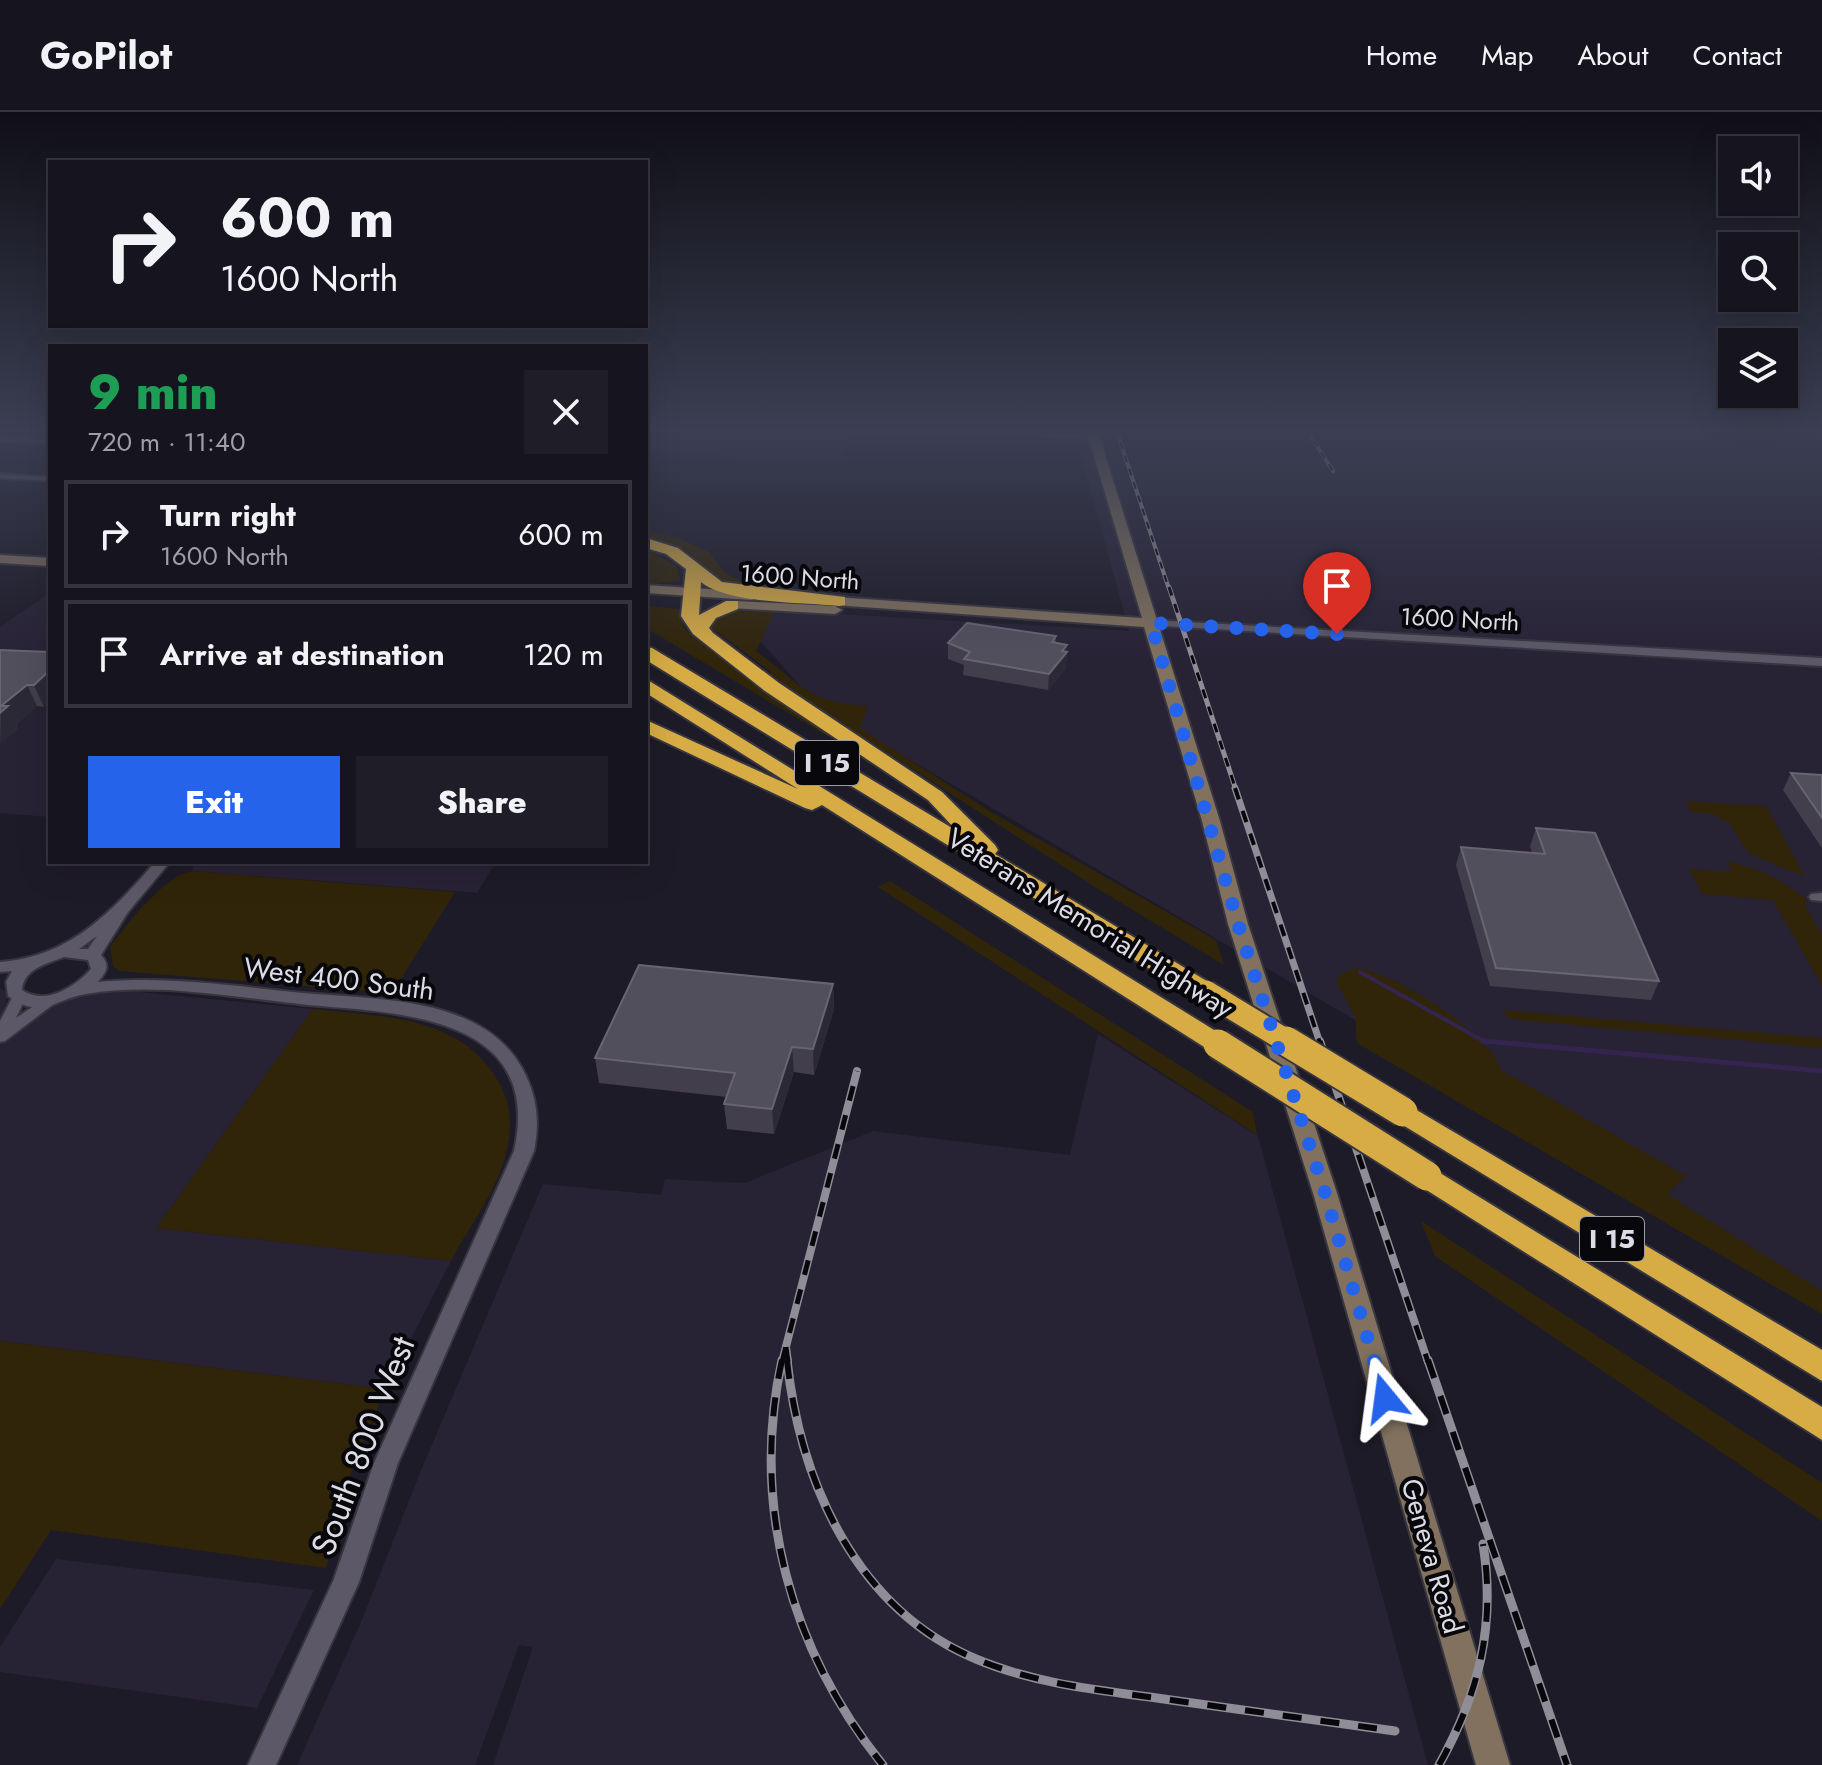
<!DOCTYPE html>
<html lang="en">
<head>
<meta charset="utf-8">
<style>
	:root { --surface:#16141e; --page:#1f1d27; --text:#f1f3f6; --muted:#9e9ea4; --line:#35333c; --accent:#2563eb }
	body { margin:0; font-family:Jost,sans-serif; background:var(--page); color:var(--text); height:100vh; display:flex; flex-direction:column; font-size:30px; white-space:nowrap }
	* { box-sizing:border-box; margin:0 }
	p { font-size:26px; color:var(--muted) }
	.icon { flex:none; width:44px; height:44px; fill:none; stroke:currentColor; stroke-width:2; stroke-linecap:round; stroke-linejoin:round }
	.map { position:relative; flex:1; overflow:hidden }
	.side { position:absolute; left:48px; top:232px; width:600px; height:520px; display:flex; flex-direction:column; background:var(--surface); border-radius:0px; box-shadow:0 8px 32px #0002,0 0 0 2px var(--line) }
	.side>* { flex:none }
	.top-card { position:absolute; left:48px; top:48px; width:600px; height:168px; border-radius:0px; box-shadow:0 8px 32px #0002,0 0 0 2px var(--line); background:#16141e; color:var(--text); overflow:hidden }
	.tools { position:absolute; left:1718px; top:24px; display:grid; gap:16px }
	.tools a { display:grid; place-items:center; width:80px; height:80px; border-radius:0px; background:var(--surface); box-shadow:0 8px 32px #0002,0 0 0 2px var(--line); font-size:40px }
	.pin { position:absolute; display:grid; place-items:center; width:68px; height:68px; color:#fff; margin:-82px -34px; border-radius:50% 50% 50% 0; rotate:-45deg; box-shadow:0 0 8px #0007 }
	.pin .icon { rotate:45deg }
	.me { position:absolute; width:88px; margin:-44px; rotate:344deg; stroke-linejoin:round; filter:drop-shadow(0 0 6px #0008) }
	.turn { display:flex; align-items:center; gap:28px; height:168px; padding:0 40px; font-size:36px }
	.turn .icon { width:104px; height:104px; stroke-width:2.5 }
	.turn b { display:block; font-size:56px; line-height:68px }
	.round { display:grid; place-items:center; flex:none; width:84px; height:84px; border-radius:0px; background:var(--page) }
	.head { display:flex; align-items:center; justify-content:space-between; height:136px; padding:0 40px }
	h1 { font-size:48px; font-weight:800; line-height:60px; color:#1e9e55 }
	.primary-button { display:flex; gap:16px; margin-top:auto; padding:16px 40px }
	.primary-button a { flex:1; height:92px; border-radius:0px; background:var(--accent); color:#fff; font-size:32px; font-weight:800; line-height:92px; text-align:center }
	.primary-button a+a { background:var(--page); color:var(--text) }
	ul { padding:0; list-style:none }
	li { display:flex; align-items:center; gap:24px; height:108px; margin:0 16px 12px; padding:0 24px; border:4px solid var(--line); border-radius:0px }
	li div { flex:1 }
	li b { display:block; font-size:30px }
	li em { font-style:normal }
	header { display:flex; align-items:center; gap:48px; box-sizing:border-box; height:112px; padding:0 40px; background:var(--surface); border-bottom:2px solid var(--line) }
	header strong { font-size:38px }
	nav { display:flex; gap:44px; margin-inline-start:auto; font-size:28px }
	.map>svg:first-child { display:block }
</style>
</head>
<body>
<header>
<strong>GoPilot</strong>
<nav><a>Home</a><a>Map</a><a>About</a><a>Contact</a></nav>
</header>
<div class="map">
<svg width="1822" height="1653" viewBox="0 0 1822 1653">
	<rect width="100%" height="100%" fill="#1e1b28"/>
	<g fill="#282235">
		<path d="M646,317H857L839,349L646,340Z"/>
		<path d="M1074,317H1822V1181L818,594L739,505L771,498L1129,519Z"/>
		<path d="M50,481V705L0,701V515Z"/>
		<path d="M195,750H496L477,781L192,759Z"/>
		<path d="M0,876L8,881L2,906L29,909L62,888L119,878L313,897L156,1116L451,1149L385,1277L0,1229Z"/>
		<path d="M1098,922L1258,1024L1428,1653H493L533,1535L519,1533L475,1653H297L361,1510L422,1356L543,1072L661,1083L665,1067L745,1071L873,1019L1070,1043Z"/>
		<path d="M56,1447L314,1478L257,1596L0,1560V1535Z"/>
	</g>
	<g fill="#312509">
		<path d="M646,418L680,427L709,440L724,460L740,469L787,473L785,478L712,468L705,455L686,439L646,426Z"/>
		<path d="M646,437L677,454L680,469L646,472Z"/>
		<path d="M646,494L680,497L684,516L694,526L830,623L827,624L646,516Z"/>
		<path d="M733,499L774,500L756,539C802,573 808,591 868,594L860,616L991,700L1216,828L1224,853L1095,775L775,568L769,564L771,560L709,514L711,505Z"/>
		<path d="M1686,689L1766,694L1805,765L1748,741L1730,712L1712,702L1691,700Z"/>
		<path d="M1727,749C1757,756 1789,769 1810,792H1804L1822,822V874L1773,788L1702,782L1689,757L1732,760Z"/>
		<path d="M192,759L455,780L392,881L120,859L113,854L110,835C126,813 165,763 192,759Z"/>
		<path d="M890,769L1253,1000L1257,1023L878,775Z"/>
		<path d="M1356,856C1394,860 1490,921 1501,958L1686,1064L1667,1082L1822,1179V1202L1357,931L1355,904L1336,870L1339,863Z"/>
		<path d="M313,897C379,905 455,902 495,964C514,993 513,1020 503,1052C492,1085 467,1118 451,1149L156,1116Z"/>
		<path d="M1503,898L1822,926V936L1509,907Z"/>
		<path d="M1421,1109L1822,1371V1409L1435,1144Z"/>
		<path d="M0,1229L385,1277L351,1361L326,1456L51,1418L0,1497Z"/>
	</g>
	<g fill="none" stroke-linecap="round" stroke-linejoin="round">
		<path stroke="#332450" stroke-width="4" d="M1360,860L1487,931"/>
		<path stroke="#332450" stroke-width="5" d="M1483,929L1822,959"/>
		<defs>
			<g id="minor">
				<path d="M906,317H971L1094,323L1098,325L1094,327Z"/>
				<path d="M0,325L50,328V332L0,329Z"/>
				<path d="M0,362L50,365V369L0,366Z"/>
				<path d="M1822,781V789L1811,788L1809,785L1811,782Z"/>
				<path d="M19,880L26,885L16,906L47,885H57L59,888L5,929L0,930V909L14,882Z"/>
			</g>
			<g id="tertiary">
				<path d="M1151,508L1822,546V554L1147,513V509Z"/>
				<path d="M155,750H170L128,800L101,843C111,854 106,860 98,870C164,864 228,873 293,880C367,888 480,881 522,956C537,983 540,1009 534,1039L398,1351L359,1470L276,1653H248L334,1467L374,1351L514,1039C544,904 401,901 308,893C262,888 215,881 169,878C141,877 113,877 86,882C54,887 43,909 8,884L6,870L12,859L0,860V850C70,845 112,800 155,750ZM97,824L88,837H79ZM64,845L88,848L91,857C75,875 45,894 22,878C24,856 47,852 64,845Z"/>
			</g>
			<g id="secondary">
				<path d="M1086,317H1097L1220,709L1248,812L1337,1081L1510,1653H1476L1313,1081L1228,812L1202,709L1144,515L820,492L813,488L820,484L1142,506Z"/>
				<path d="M0,443L50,446V454L0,451Z"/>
				<path d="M646,473L752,480L759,484L752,488L646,481Z"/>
				<path d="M736,489L835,494L842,498L835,502L731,496V490Z"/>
			</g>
			<g id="motorway">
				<path d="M646,426L678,436L722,470L845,485V493L839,494C803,490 728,492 701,470L699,503L726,489H738V497L716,506L709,516L713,521L779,571L942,680L995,733L998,738L995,742L1215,874L1219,880L1215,886H1197L646,548V535L652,536L957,719L928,688L765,579L693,522L681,504L686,457L666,442L646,436Z"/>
				<path d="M646,567L1227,926L1231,932L1227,938H1209L822,693L812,698L805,696L646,621V608L798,677L646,581Z"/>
				<path d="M1403,990L1822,1238V1269L1393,1007L1389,1000L1393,993Z"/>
				<path d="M1427,1053L1822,1295V1328L1417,1072L1412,1064L1417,1056Z"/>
			</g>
		</defs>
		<use href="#minor" stroke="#37353f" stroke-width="4"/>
		<use href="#tertiary" stroke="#37353f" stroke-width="4"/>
		<use href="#secondary" stroke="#37353f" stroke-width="4"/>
		<use href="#motorway" stroke="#37353f" stroke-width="4"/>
		<use href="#minor" fill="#5c5868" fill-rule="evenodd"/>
		<use href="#tertiary" fill="#5c5868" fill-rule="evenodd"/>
		<use href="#secondary" fill="#81715e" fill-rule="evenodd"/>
		<use href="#motorway" fill="#d7ac45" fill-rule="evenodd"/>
		<defs>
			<g id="rail-far4">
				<path d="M1116,317L1169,477"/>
				<path d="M1306,317L1333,359"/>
			</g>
			<path id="rail-far3" d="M1169,475L1236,678"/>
			<path id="rail-far2" d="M1235,676L1320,931"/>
			<g id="rail-far1">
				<path d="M1320,929L1428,1250"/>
				<path d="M786,1235L788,1250"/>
				<path d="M782,1250L857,959"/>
			</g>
			<g id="rail">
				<path d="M782,1248C750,1394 791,1539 883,1653"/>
				<path d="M787,1248C800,1370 856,1497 976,1547C1040,1574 1110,1579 1178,1589C1250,1599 1323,1609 1395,1619"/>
				<path d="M1428,1248L1567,1653"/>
				<path d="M1439,1653C1479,1581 1496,1514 1483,1432"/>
			</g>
		</defs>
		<use href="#rail-far4" stroke="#8f8d97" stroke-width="4"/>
		<use href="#rail-far3" stroke="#8f8d97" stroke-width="5"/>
		<use href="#rail-far2" stroke="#8f8d97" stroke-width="7"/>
		<use href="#rail-far1" stroke="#8f8d97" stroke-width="8"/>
		<use href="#rail" stroke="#8f8d97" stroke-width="9"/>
		<use href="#rail-far4" stroke="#08070c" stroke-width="2" stroke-dasharray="7" stroke-linecap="butt"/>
		<use href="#rail-far3" stroke="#08070c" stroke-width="3" stroke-dasharray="9" stroke-linecap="butt"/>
		<use href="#rail-far2" stroke="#08070c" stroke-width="4" stroke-dasharray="12" stroke-linecap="butt"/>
		<use href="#rail-far1" stroke="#08070c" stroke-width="5" stroke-dasharray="15" stroke-linecap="butt"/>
		<use href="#rail" stroke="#08070c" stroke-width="6" stroke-dasharray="19" stroke-linecap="butt"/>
		<defs>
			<path id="motorway-bridge-far1" d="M1206,880L1290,931"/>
			<g id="motorway-bridge">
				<path d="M1286,929L1403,1000"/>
				<path d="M1218,932L1427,1064"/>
			</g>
		</defs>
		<use href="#motorway-bridge-far1" stroke="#37353f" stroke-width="27" stroke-linecap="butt"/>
		<use href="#motorway-bridge" stroke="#37353f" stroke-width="33" stroke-linecap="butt"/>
		<use href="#motorway-bridge-far1" stroke="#d7ac45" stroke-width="23"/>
		<use href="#motorway-bridge" stroke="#d7ac45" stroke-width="29"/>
	</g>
	<g fill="#423e4c">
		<path d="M1056,524V531L1067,533L1066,556L1048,578L963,563L964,553L948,547V531Z"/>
		<path d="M0,538L50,540L44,595L37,594L16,612L18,617L0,631Z"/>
		<path d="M1791,661L1822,663V736L1783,678Z"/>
		<path d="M1536,716L1659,869L1651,888L1490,874L1456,753L1461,735L1532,741L1530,734Z"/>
		<path d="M833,872L834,897L814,963L794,960L774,1022L727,1017L724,992L727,985L599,971L595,946Z"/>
	</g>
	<g fill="#2c2937">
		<path d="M1067,533L1066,556L1048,578L1049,562Z"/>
		<path d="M50,558V588L44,595L34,573Z"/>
		<path d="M27,573L37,594L16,612L18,617L0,631L1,594Z"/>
		<path d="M833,872L834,897L814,963L813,937Z"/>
		<path d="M792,935L794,960L774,1022L772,997Z"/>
	</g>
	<g fill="#524f5d" stroke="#686572" stroke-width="2">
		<path d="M967,511L1056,524L1052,530L1067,533L1062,539L1067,540L1049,562L964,547L970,540L948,531Z"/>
		<path d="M0,538L50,540V558L34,573H27L1,594H8L0,601Z"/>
		<path d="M1791,661L1822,663V706Z"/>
		<path d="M1536,716L1595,721L1659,869L1496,856L1461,735L1545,742Z"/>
		<path d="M639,853L833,872L813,937L792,935L772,997L724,992L735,961L595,946Z"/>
	</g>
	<linearGradient id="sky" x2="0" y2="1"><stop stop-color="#100f16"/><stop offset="0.58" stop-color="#3b3f53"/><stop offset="1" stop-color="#3b3f53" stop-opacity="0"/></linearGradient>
	<rect width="1822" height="549" fill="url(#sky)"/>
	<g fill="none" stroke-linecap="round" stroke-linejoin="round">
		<path stroke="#2563eb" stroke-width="14" stroke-dasharray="0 25.2" d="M1337,522L1151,511L1238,812L1325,1081L1385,1286"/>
	</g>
	<g text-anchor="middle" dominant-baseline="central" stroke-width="8" stroke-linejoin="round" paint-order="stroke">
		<g font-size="24" fill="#dddbe4" stroke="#08070c">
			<text transform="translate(800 465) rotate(4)">1600 North</text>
			<text transform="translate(1460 507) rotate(3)">1600 North</text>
		</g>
		<g fill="#08070c" stroke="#9d9ba3" stroke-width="2">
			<rect x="795" y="629" width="64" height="44" rx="6"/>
			<rect x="1580" y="1105" width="64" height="44" rx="6"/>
		</g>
		<g font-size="26" font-weight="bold" fill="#dddbe4">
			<text x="827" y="651">I 15</text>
			<text x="1612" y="1127">I 15</text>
		</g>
		<g font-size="28" fill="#dddbe4" stroke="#08070c">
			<text transform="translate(1090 811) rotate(32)">Veterans Memorial Highway</text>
			<text transform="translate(339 867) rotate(7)">West 400 South</text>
			<text transform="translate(1432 1444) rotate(74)">Geneva Road</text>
		</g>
		<g font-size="34" fill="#dddbe4" stroke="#08070c">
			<text transform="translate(363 1334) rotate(-69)">South 800 West</text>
		</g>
	</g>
</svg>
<div class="tools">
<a><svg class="icon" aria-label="sound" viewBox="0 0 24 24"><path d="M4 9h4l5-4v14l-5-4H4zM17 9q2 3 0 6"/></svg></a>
<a><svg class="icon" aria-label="search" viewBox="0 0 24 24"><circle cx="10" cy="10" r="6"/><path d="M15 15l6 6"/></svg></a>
<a><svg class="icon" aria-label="layers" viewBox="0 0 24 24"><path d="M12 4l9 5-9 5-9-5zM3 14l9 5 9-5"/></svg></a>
</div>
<div class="pin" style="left:1337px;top:522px;background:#d93025"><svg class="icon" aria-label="arrive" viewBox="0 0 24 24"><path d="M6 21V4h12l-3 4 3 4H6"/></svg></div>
<svg class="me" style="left:1385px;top:1286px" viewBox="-20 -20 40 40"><path d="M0-17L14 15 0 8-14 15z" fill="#2563eb" stroke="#fff" stroke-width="4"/></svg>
<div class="top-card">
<div class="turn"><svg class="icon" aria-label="right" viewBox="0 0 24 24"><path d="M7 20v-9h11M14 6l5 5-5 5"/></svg><div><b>600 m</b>1600 North</div></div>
</div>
<section class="side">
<div class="head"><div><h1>9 min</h1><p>720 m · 11:40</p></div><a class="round"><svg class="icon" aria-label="close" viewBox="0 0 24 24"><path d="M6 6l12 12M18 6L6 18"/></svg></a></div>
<ul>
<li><svg class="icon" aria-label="right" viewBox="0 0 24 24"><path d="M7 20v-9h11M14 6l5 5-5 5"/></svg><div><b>Turn right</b><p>1600 North</p></div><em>600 m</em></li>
<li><svg class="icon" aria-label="arrive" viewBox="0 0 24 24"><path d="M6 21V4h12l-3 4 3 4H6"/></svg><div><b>Arrive at destination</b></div><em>120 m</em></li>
</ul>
<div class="primary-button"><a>Exit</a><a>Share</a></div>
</section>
</div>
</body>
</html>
